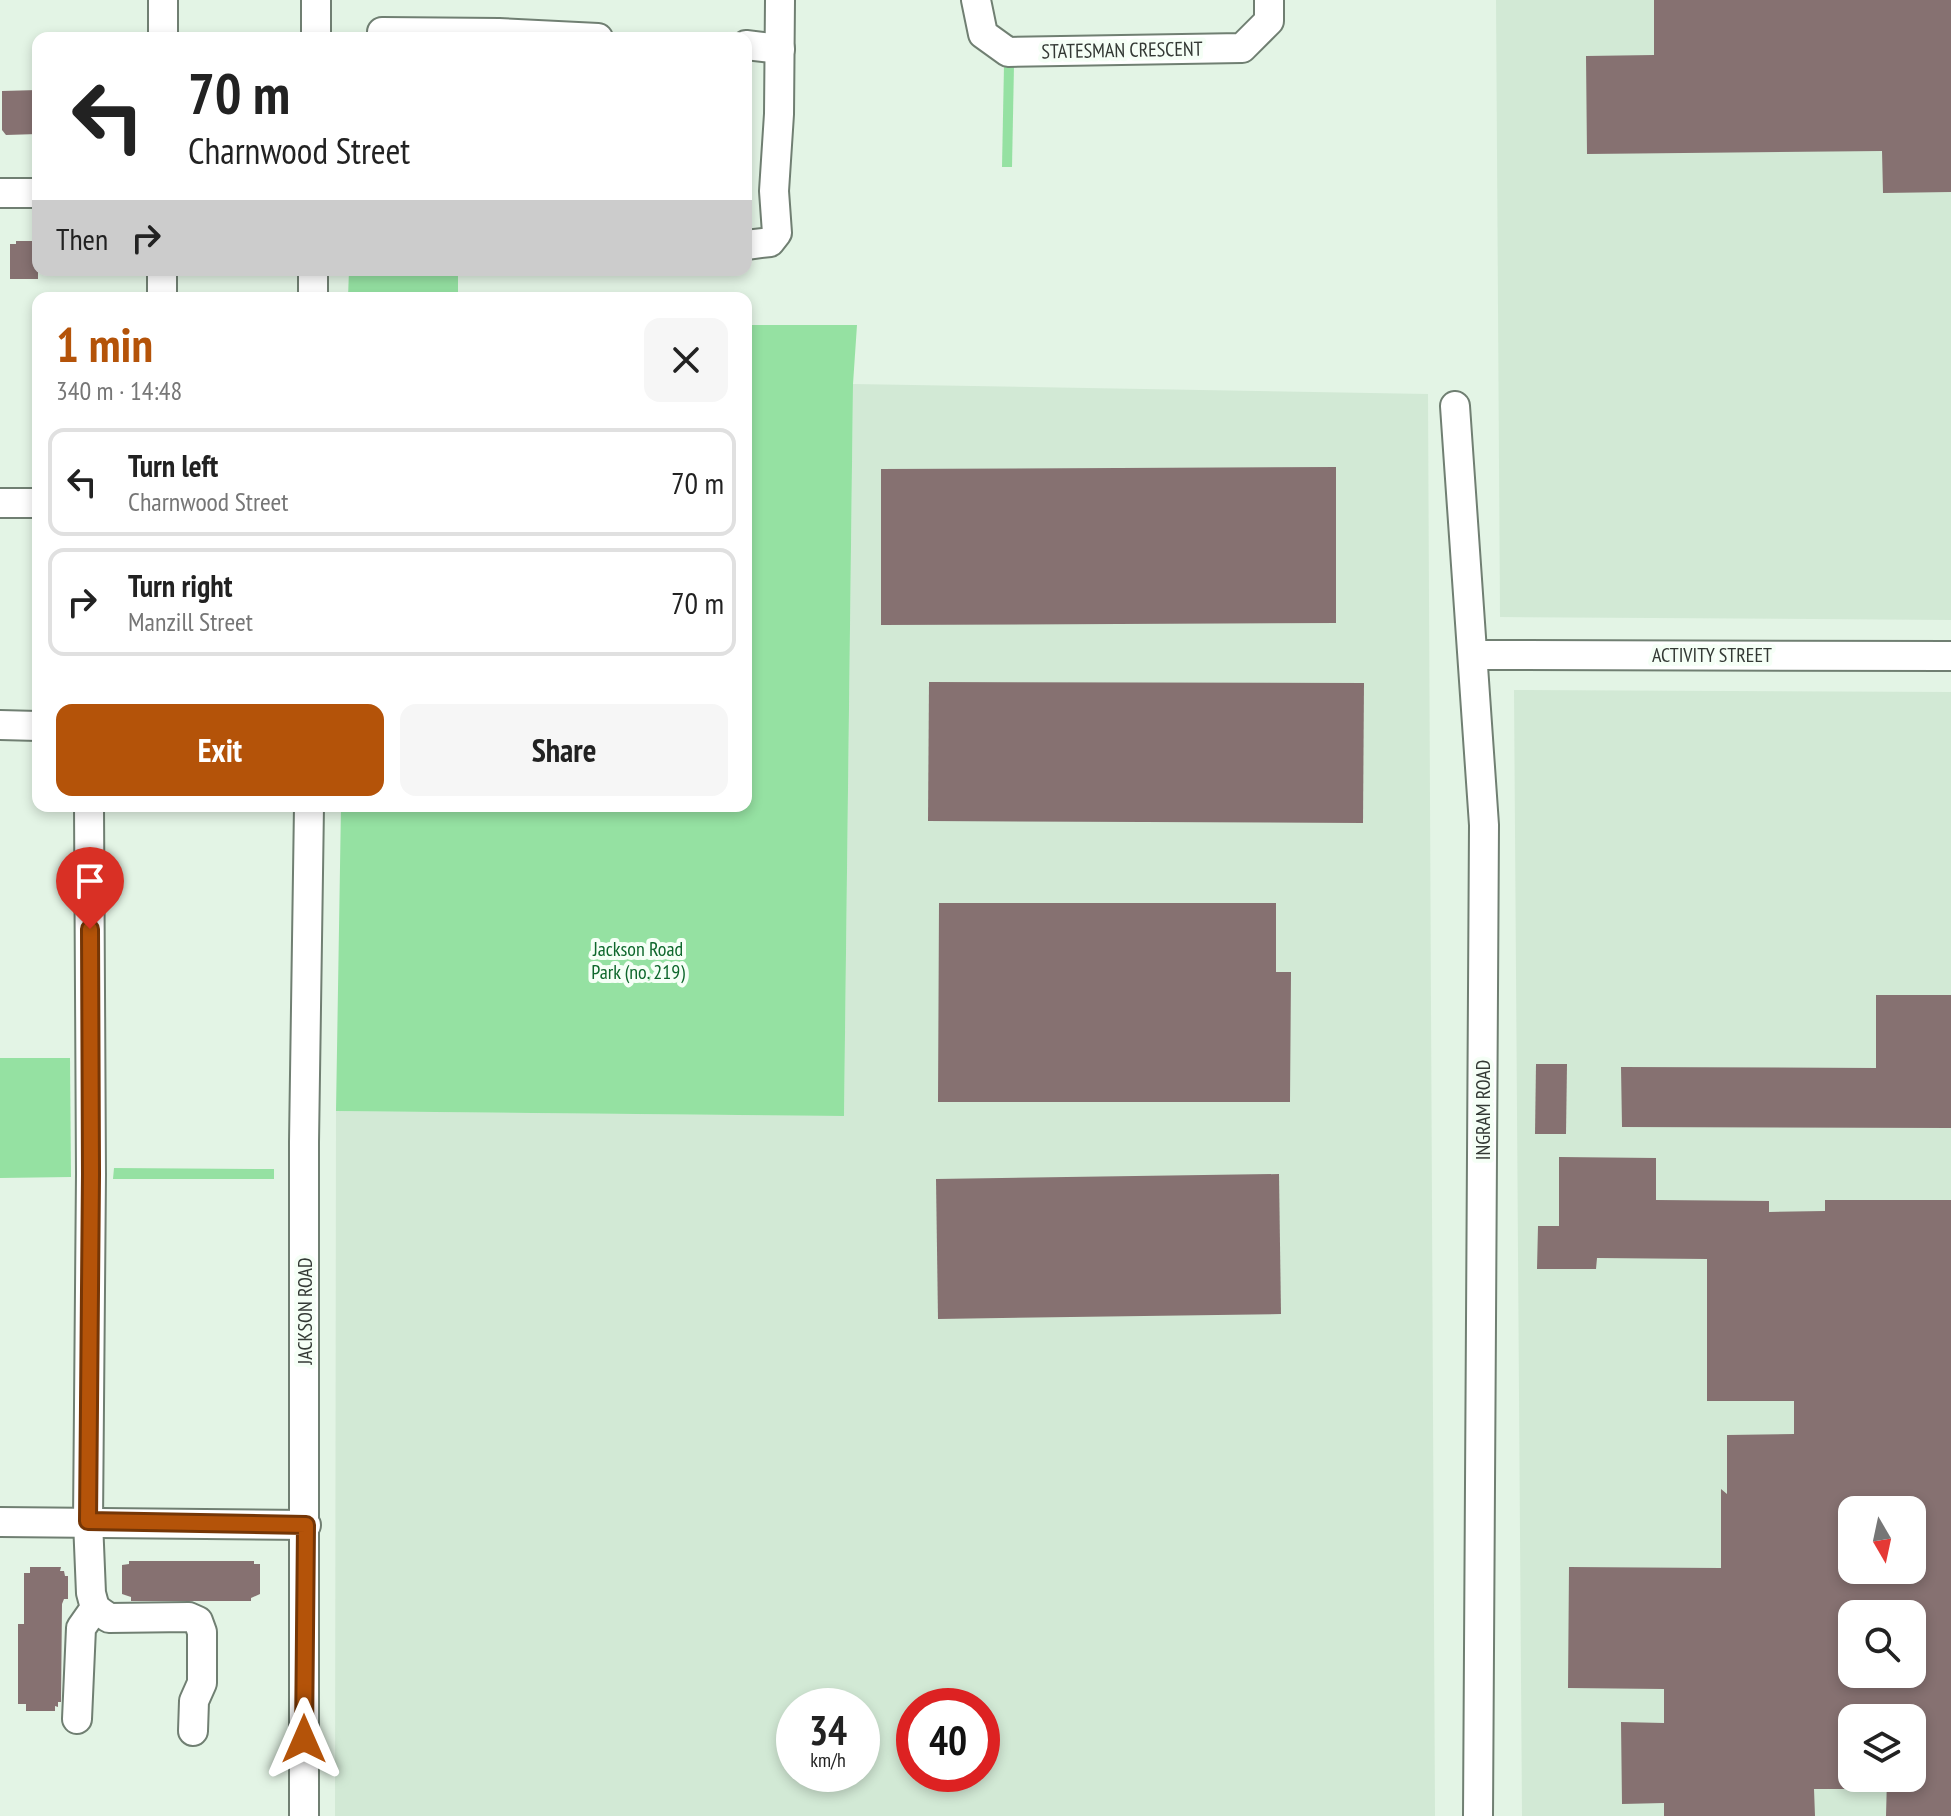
<!DOCTYPE html>
<html lang="en">
<head>
<meta charset="utf-8">
<style>
	:root { --surface:#fff; --page:#f6f6f6; --text:#222; --muted:#767676; --line:#e0e0e0; --accent:#b45309 }
	body { margin:0; font-family:"PT Sans Narrow",sans-serif; background:var(--page); color:var(--text); height:100vh; display:flex; flex-direction:column; font-size:30px; white-space:nowrap }
	* { box-sizing:border-box; margin:0 }
	p { font-size:26px; color:var(--muted) }
	.icon { flex:none; width:44px; height:44px; fill:none; stroke:currentColor; stroke-width:2; stroke-linecap:round; stroke-linejoin:round }
	.map { position:relative; flex:1; overflow:hidden }
	.sheet { position:absolute; left:32px; top:292px; width:720px; height:520px; display:flex; flex-direction:column; background:var(--surface); border-radius:16px; box-shadow:0 4px 12px #0003 }
	.sheet>* { flex:none }
	.banner { position:absolute; left:32px; top:32px; width:720px; height:244px; border-radius:16px; box-shadow:0 4px 12px #0003; background:#fff; color:var(--text); overflow:hidden }
	.needle { width:52px; rotate:171deg }
	.fabs { position:absolute; left:1838px; top:1496px; display:grid; gap:16px }
	.fabs a { display:grid; place-items:center; width:88px; height:88px; border-radius:16px; background:var(--surface); box-shadow:0 4px 12px #0003; font-size:40px }
	.speed { position:absolute; left:776px; top:1688px; display:flex; gap:16px; font-size:40px; font-weight:700; text-align:center }
	.speed>* { display:grid; place-content:center; width:104px; height:104px; border-radius:50%; background:var(--surface); box-shadow:0 4px 12px #0003; line-height:1 }
	.speed small { font-size:20px; font-weight:400 }
	.speed .limit { border:12px solid #d22; background:#fff; color:#111 }
	.pin { position:absolute; display:grid; place-items:center; width:68px; height:68px; color:#fff; margin:-82px -34px; border-radius:50% 50% 50% 0; rotate:-45deg; box-shadow:0 0 8px #0007 }
	.pin .icon { rotate:45deg }
	.me { position:absolute; width:88px; margin:-44px; rotate:0deg; stroke-linejoin:round; filter:drop-shadow(0 0 6px #0008) }
	.turn { display:flex; align-items:center; gap:28px; height:168px; padding:0 24px; font-size:36px }
	.turn .icon { width:104px; height:104px; stroke-width:2.5 }
	.turn b { display:block; font-size:56px; line-height:68px }
	.then { display:flex; align-items:center; height:76px; padding:0 24px; background:#0003; gap:16px; font-size:30px }
	.round { display:grid; place-items:center; flex:none; width:84px; height:84px; border-radius:16px; background:var(--page) }
	.headline { display:flex; align-items:center; justify-content:space-between; height:136px; padding:0 24px }
	h1 { font-size:48px; font-weight:600; line-height:60px; color:var(--accent) }
	.action { display:flex; gap:16px; margin-top:auto; padding:16px 24px }
	.action a { flex:1; height:92px; border-radius:16px; background:var(--accent); color:#fff; font-size:32px; font-weight:600; line-height:92px; text-align:center }
	.action a+a { background:var(--page); color:var(--text) }
	ul { padding:0; list-style:none }
	li { display:flex; align-items:center; gap:24px; height:108px; margin:0 16px 12px; padding:0 8px; border:4px solid var(--line); border-radius:16px }
	li div { flex:1 }
	li b { display:block; font-size:30px }
	li em { font-style:normal }
	.map>svg:first-child { display:block }
</style>
</head>
<body>
<div class="map">
<svg width="1951" height="1816" viewBox="0 0 1951 1816">
	<rect width="100%" height="100%" fill="#e3f4e5"/>
	<g fill="#d2e9d5" fill-rule="evenodd">
		<path d="M1496,0H1951V620L1500,617Z"/>
		<path d="M853,384L1428,394L1435,1816H335L336,1111L844,1116ZM794,1706H862V1774H794ZM914,1706H982V1774H914Z"/>
		<path d="M1514,690L1951,692V1816H1522ZM1852,1510H1912V1570H1852ZM1852,1614H1912V1674H1852ZM1852,1718H1912V1778H1852Z"/>
	</g>
	<g fill="#95e1a2">
		<path d="M1004,65H1014L1012,167H1002Z"/>
		<path d="M349,270H458V298H348Z"/>
		<path d="M746,325H857L853,384L844,1116L336,1111L341,806H746Z"/>
		<path d="M70,1058L71,1177L0,1178V1058Z"/>
		<path d="M114,1168L274,1169V1179H113Z"/>
	</g>
	<g fill="#867171" fill-rule="evenodd">
		<path d="M1654,0H1951V192L1883,193L1882,151L1587,154L1586,56L1654,55Z"/>
		<path d="M38,90V134L6,135L2,130V91Z"/>
		<path d="M16,241H38V279H10V244H16Z"/>
		<path d="M1336,467V623L881,625V469Z"/>
		<path d="M929,682L1364,683L1363,823L928,821Z"/>
		<path d="M939,903H1276V972H1291L1290,1102H938Z"/>
		<path d="M1876,995H1951V1128L1622,1127L1621,1067L1876,1068Z"/>
		<path d="M1536,1064H1567L1566,1134H1535Z"/>
		<path d="M1559,1157L1656,1158V1200L1769,1201V1212L1825,1211V1200H1951V1816H1886L1887,1778H1912V1718H1852V1789H1814L1815,1816H1664V1803L1622,1804L1621,1722L1664,1723V1689L1568,1688L1569,1567L1721,1568V1489L1727,1494V1435L1794,1434V1401H1707V1259L1597,1258L1596,1269H1537L1538,1226H1559ZM1852,1510H1912V1570H1852ZM1852,1614H1912V1674H1852Z"/>
		<path d="M1279,1174L1281,1314L938,1319L936,1179Z"/>
		<path d="M129,1561H254V1564H260V1594L251,1598V1601H131V1597L122,1594V1565L129,1564Z"/>
		<path d="M30,1567H61L60,1571H64L65,1576H68V1599H64L62,1604L61,1702H58V1707L55,1706V1711H26V1704H18V1624H24V1573H30Z"/>
	</g>
	<g fill="none" stroke-linecap="round" stroke-linejoin="round">
		<defs>
			<g id="minor">
				<path d="M163,0V38"/>
				<path d="M316,0V38"/>
				<path d="M976,0L983,34L1008,52L1242,48L1269,21V0"/>
				<path d="M382,32L499,33L598,38"/>
				<path d="M746,45L780,49"/>
				<path d="M0,193H38"/>
				<path d="M746,245L770,242L777,233L774,191L779,114L780,0"/>
				<path d="M162,270V298"/>
				<path d="M313,298V270"/>
				<path d="M1455,406L1484,825L1478,1816"/>
				<path d="M0,503H38"/>
				<path d="M1473,655L1951,656"/>
				<path d="M0,725L38,726"/>
				<path d="M0,1522L306,1525"/>
				<path d="M95,1608L109,1618L189,1617L198,1621L202,1632V1683L194,1701L193,1731"/>
				<path d="M77,1719L81,1628L95,1608L91,1593L88,1521L91,1174L89,806"/>
				<path d="M304,1816V1142L309,806"/>
			</g>
		</defs>
		<use href="#minor" stroke="#707f72" stroke-width="32"/>
		<use href="#minor" stroke="#fff" stroke-width="28"/>
	</g>
	<g fill="none" stroke-linecap="round" stroke-linejoin="round">
		<defs>
			<path id="route" d="M90,929L91,1174L88,1521L306,1525L304,1739"/>
		</defs>
		<use href="#route" stroke="#753606" stroke-width="20"/>
		<use href="#route" stroke="#b45309" stroke-width="14"/>
	</g>
	<g text-anchor="middle" dominant-baseline="central" stroke-width="8" stroke-linejoin="round" paint-order="stroke">
		<g font-size="20" fill="#333934" stroke="#f5fff6">
			<text transform="translate(1122 50) rotate(-1)">STATESMAN CRESCENT</text>
			<text x="1712" y="655">ACTIVITY STREET</text>
			<text transform="translate(1483 1110) rotate(-90)">INGRAM ROAD</text>
			<text transform="translate(305 1311) rotate(-90)">JACKSON ROAD</text>
		</g>
		<g font-size="20" fill="#0e672c" stroke="#f5fff6">
			<text x="638" y="949">Jackson Road<tspan x="638" dy="23">Park (no. 219)</tspan></text>
		</g>
	</g>
</svg>
<div class="fabs">
<a><svg class="needle" viewBox="-14 -14 28 28"><path d="M0-13l5 13h-10z" fill="#e53935"/><path d="M0 13l5-13h-10z" fill="#767676"/></svg></a>
<a><svg class="icon" aria-label="search" viewBox="0 0 24 24"><circle cx="10" cy="10" r="6"/><path d="M15 15l6 6"/></svg></a>
<a><svg class="icon" aria-label="layers" viewBox="0 0 24 24"><path d="M12 4l9 5-9 5-9-5zM3 14l9 5 9-5"/></svg></a>
</div>
<div class="speed"><div>34<small>km/h</small></div><div class="limit">40</div></div>
<div class="pin" style="left:90px;top:929px;background:#d93025"><svg class="icon" aria-label="arrive" viewBox="0 0 24 24"><path d="M6 21V4h12l-3 4 3 4H6"/></svg></div>
<svg class="me" style="left:304px;top:1739px" viewBox="-20 -20 40 40"><path d="M0-17L14 15 0 8-14 15z" fill="#b45309" stroke="#fff" stroke-width="4"/></svg>
<div class="banner">
<div class="turn"><svg class="icon" aria-label="left" viewBox="0 0 24 24"><path d="M17 20v-9H6M10 6l-5 5 5 5"/></svg><div><b>70 m</b>Charnwood Street</div></div>
<div class="then">Then<svg class="icon" aria-label="right" viewBox="0 0 24 24"><path d="M7 20v-9h11M14 6l5 5-5 5"/></svg></div>
</div>
<section class="sheet">
<div class="headline"><div><h1>1 min</h1><p>340 m · 14:48</p></div><a class="round"><svg class="icon" aria-label="close" viewBox="0 0 24 24"><path d="M6 6l12 12M18 6L6 18"/></svg></a></div>
<ul>
<li><svg class="icon" aria-label="left" viewBox="0 0 24 24"><path d="M17 20v-9H6M10 6l-5 5 5 5"/></svg><div><b>Turn left</b><p>Charnwood Street</p></div><em>70 m</em></li>
<li><svg class="icon" aria-label="right" viewBox="0 0 24 24"><path d="M7 20v-9h11M14 6l5 5-5 5"/></svg><div><b>Turn right</b><p>Manzill Street</p></div><em>70 m</em></li>
</ul>
<div class="action"><a>Exit</a><a>Share</a></div>
</section>
</div>
</body>
</html>
